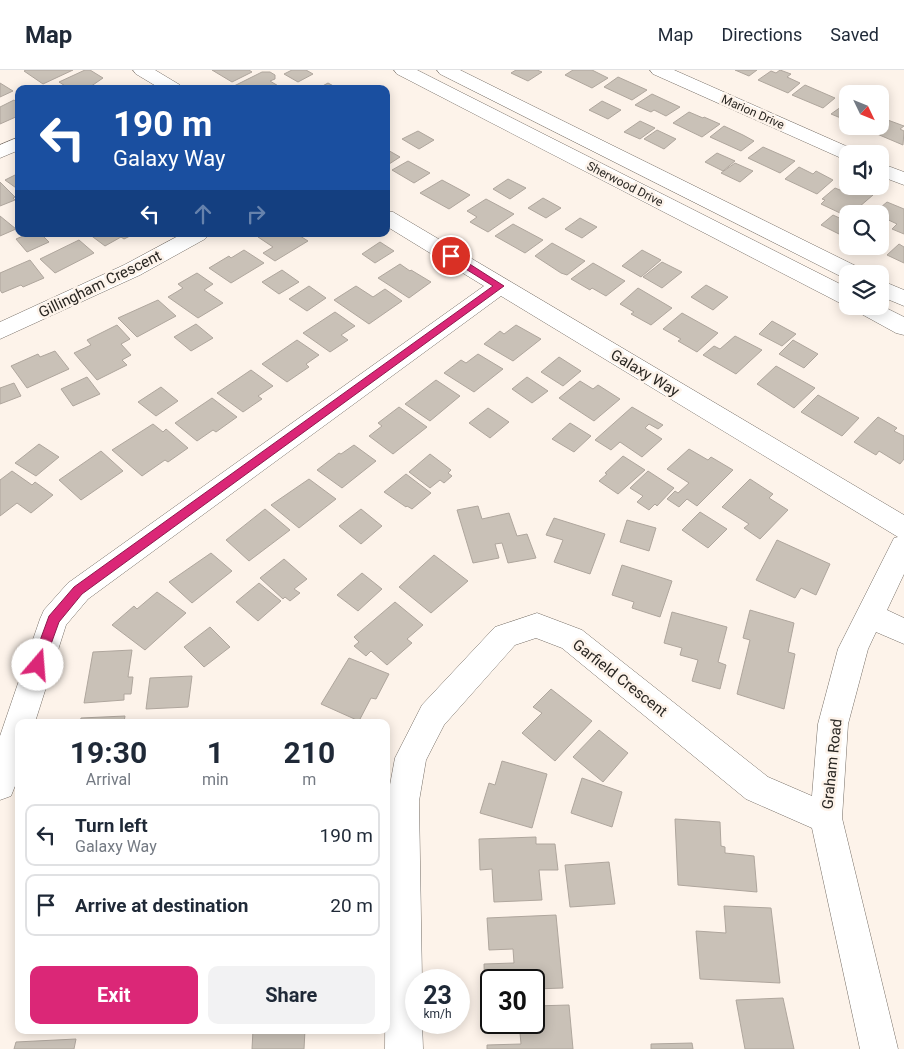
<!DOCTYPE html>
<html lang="en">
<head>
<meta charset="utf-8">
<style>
	:root { --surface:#fff; --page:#f2f2f3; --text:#1f2937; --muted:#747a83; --line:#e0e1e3; --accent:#db2777 }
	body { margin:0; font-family:Roboto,sans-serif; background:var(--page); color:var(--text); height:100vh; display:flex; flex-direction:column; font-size:19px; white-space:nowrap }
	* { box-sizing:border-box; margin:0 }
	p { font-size:16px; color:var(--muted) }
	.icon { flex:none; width:28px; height:28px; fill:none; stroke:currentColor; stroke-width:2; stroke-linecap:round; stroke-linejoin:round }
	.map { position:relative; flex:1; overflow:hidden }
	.drawer { position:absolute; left:15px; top:649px; width:375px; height:315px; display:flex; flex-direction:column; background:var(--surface); border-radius:10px; box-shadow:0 2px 12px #0003 }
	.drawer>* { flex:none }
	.guide { position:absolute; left:15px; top:15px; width:375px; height:152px; border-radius:10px; box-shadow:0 2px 12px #0003; background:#1a4fa0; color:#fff; overflow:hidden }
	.needle { width:32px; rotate:133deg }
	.buttons { position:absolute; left:839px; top:15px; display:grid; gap:10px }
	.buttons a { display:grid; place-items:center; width:50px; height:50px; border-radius:10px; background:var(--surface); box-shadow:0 2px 12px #0003; font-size:25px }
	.speed { position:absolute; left:405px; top:899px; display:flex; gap:10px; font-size:25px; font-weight:700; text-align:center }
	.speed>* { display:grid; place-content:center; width:65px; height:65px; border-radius:50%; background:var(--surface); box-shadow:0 2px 12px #0003; line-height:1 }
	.speed small { font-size:12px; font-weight:400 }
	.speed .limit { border:2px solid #111; border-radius:8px; background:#fff; color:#111 }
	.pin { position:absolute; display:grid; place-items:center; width:42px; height:42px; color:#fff; margin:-21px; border:2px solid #fff; border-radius:50%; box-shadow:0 1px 5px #0007 }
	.me { position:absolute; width:55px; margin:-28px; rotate:18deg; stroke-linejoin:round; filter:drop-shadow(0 0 4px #0008) }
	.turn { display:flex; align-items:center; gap:18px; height:105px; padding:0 15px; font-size:22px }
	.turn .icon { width:65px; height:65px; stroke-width:2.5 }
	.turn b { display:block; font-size:35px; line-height:42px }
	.lanes { display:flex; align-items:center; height:48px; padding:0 15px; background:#0003; justify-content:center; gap:25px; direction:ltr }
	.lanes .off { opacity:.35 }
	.eta { display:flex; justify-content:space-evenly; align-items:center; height:85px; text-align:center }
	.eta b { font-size:30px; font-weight:700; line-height:35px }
	.button { display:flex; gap:10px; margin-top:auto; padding:10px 15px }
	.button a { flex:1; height:58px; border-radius:10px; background:var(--accent); color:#fff; font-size:20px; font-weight:700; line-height:58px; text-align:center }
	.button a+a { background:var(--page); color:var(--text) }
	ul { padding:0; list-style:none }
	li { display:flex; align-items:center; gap:15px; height:62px; margin:0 10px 8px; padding:0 5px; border:2px solid var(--line); border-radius:10px }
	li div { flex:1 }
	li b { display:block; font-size:19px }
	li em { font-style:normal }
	header { display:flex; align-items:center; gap:30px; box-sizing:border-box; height:70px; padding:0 25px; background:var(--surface); border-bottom:1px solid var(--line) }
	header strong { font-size:24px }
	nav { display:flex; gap:28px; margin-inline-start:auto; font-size:18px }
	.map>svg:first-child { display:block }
</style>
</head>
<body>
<header>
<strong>Map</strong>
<nav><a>Map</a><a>Directions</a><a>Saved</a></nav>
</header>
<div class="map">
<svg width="904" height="979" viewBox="0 0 904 979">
	<rect width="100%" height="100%" fill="#fdf3ea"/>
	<g fill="#c9c1b7" stroke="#afa69d">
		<path d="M26,0H73L43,14L24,1Z"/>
		<path d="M85,0H90L103,8L87,19H70L59,12Z"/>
		<path d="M212,0H249L252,2L232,12Z"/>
		<path d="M292,0H306L313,4L298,12L284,4Z"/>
		<path d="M516,0H537L542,2L528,11L511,3Z"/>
		<path d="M573,0H592L608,8L592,18L565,5Z"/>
		<path d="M735,0H757L749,6Z"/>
		<path d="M780,0L791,4L787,7L800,13L788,23L758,10L771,1L776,3Z"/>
		<path d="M262,2H270L275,5V9L270,11L280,17L276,19H239L234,16Z"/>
		<path d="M618,7L647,20L632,30L604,17Z"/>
		<path d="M0,13L13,21L0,27Z"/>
		<path d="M328,13L339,19H317Z"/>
		<path d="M805,15L835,28L823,38L792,25Z"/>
		<path d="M652,24L680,37L666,46L654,40L651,42L635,35Z"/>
		<path d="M14,30L19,34L18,46L0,54V37Z"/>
		<path d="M602,31L621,40L608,49L589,40Z"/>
		<path d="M848,32V51L831,44Z"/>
		<path d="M689,42L703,48L704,47L720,54L702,67L673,53Z"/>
		<path d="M885,49L904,56L900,59L904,61L903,75L870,61L876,56H880V53Z"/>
		<path d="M640,51L655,58L640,69L624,62Z"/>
		<path d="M724,56L743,65L754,71L741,81L710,67Z"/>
		<path d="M657,60L676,69L664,79L644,69Z"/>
		<path d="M418,61L434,70L419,79L402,69Z"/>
		<path d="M763,77L795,91L780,103L748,88Z"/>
		<path d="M386,79L400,87L386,96Z"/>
		<path d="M717,83L735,91L723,101L705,92Z"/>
		<path d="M408,91L430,103L414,113L392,100Z"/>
		<path d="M735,93L753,101L740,112L721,103Z"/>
		<path d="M799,97L813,104L816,101L833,110L817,124L785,109Z"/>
		<path d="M19,103V120L5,110Z"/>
		<path d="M508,109L526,118L510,129L493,119Z"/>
		<path d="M442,110L470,125L449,139L420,123Z"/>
		<path d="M0,112L15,127L13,128L15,130L0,136Z"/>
		<path d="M848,113V116H854L873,125L852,143L844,139L840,143L821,134L825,130L822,129L835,118L840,120Z"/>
		<path d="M543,128L561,138L546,148L528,138Z"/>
		<path d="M486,129L514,144L488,162L470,152L477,147L467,141Z"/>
		<path d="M887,132L904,139V164L892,159L897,154L880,146V144L874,143Z"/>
		<path d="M833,145L848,152V159L841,165L821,155Z"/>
		<path d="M0,146L16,159L0,166Z"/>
		<path d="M580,148L597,157L582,168L565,159Z"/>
		<path d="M513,154L543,170L525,183L495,166Z"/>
		<path d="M28,164H41L49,172L27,182L16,169Z"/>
		<path d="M89,164H134L124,169L121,167L105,176Z"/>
		<path d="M263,164H297L308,171L275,191L263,183L273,177L258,167Z"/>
		<path d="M79,170L94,183L55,203L40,189Z"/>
		<path d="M380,172L394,181L375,193L362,184Z"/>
		<path d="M552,173L585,191L567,205L561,203L535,186Z"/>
		<path d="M899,174L904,177V193L887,185Z"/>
		<path d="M244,180L264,193L231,213L209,198L229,186L231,188Z"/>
		<path d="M642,180L661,190L641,207L622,196Z"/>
		<path d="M30,190L44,208L23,217L21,215L2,223L0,220V203Z"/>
		<path d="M662,192L682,202L662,218L643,207Z"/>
		<path d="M593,193L625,211L606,226L592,218L590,220L571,209Z"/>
		<path d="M400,194L410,201L411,200L431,212L409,228L378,208Z"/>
		<path d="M282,200L299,212L279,224L262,212Z"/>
		<path d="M197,203L213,214L204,220L223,233L198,248L168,227L183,218L178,214Z"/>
		<path d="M706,215L728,227L713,240L691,227Z"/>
		<path d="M309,216L326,228L307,241L289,229Z"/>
		<path d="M356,216L373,227L385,219L402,231L369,254L334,230Z"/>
		<path d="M638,218L672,238L651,255L631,244L634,242L620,234Z"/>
		<path d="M158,230L176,246L137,267L118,248Z"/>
		<path d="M335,242L355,256L341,265L348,270L330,282L303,263Z"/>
		<path d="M682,243L718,263L697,282L678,271L681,269L663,259Z"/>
		<path d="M772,251L796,264L782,276L759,264Z"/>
		<path d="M196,254L213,268L191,281L174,267Z"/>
		<path d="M117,255L130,269L121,274L131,285L122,290L127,295L97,310L74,283L91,275L87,270Z"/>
		<path d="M516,255L541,269L513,291L484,274L500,261L504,264Z"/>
		<path d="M735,266L762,280L736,304L703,285L714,276L720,279Z"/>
		<path d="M297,270L319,285L306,294L309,297L287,312L262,294Z"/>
		<path d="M793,270L818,284L804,298L779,284Z"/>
		<path d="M55,281L69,299L27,318L11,296L38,284L40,287Z"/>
		<path d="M478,284L503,299L474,322L444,303L461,290L466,293Z"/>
		<path d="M559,287L581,301L563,316L541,302Z"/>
		<path d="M776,296L815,318L794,338L757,314Z"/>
		<path d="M251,300L273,316L258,326L262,329L243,342L217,323Z"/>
		<path d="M87,307L100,324L73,336L61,319Z"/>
		<path d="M527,307L548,321L532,333L512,319Z"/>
		<path d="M436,310L460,326L430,351L405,334Z"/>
		<path d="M580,311L593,319L598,315L620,329L594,351L559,328Z"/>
		<path d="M14,313L21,326L0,334V318Z"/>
		<path d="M161,317L178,331L156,346L138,332Z"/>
		<path d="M818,325L859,348L842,366L801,342Z"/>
		<path d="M212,328L237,347L216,362L213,360L197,371L175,353Z"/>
		<path d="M399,337L427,357L393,384L369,366L382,356L378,353Z"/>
		<path d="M632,337L663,355L658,359L649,354L645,358L662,369L642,387L620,372L611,380L595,370Z"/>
		<path d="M488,338L509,352L490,368L469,353Z"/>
		<path d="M878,347L897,358L894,361L904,366V389L900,394L879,381L876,385L854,372Z"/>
		<path d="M570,353L591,366L574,382L552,369Z"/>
		<path d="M153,354L163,362L166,359L188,378L168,392L165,390L142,406L112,380Z"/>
		<path d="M39,374L59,387L36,406L15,393Z"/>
		<path d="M354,375L376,391L342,418L317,400L339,383L341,384Z"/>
		<path d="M689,379L708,390L711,387L733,400L697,436L687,429L679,437L667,429L675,421L678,423L689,413L667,399Z"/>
		<path d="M101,381L123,401L81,430L59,410Z"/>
		<path d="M430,384L451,400L448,403L452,406L444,413L440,410L430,418L409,402Z"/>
		<path d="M623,386L645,400L618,424L599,411L607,404L605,403Z"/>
		<path d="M12,401L32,415L35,412L53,425L31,443L17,433L0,446V410Z"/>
		<path d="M648,401L674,418L657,436L655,434L649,440L637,432L643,426L630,418Z"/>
		<path d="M406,404L431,423L412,439L407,436L406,437L384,422Z"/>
		<path d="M309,409L336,429L299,458L271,435Z"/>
		<path d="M750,409L773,424L769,428L788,440L760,469L744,458L749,454L722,437Z"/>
		<path d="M478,436L482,449L509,443L517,466L527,464L536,488L508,493L502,473L495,474L499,488L473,493L457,440Z"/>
		<path d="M265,439L290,460L249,491L226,470Z"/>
		<path d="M361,439L382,456L361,474L339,456Z"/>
		<path d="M700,442L727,459L708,478L682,460Z"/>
		<path d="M554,448L605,464L590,504L554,492L563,470L546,465Z"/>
		<path d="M627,450L656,458L649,481L620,472Z"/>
		<path d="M777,470L830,494L816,525L801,518L795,528L756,510Z"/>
		<path d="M211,483L232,501L192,533L169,512Z"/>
		<path d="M434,485L468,511L431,543L399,517Z"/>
		<path d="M284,489L307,509L294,519L300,523L290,531L285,527L283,529L260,508Z"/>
		<path d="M622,495L672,511L660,547L632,538L634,532L612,525Z"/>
		<path d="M362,503L382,519L358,541L337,525Z"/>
		<path d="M259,513L281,531L258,551L236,532Z"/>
		<path d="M157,522L186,543L145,580L112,555L134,536L137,539Z"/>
		<path d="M395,532L423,555L407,569L412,573L387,595L371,581L366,586L354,576L359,572L354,567Z"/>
		<path d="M750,540L794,553L788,582L795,584L784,639L737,624L750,570L743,568Z"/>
		<path d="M672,542L727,557L718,592L726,595L720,619L692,611L698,590L680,585L682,578L664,573Z"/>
		<path d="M210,557L230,577L204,597L184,577Z"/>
		<path d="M132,580L128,607H133L131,624H124V630L84,633L93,582Z"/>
		<path d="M349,588L389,604L376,629L371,628L359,651L321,634Z"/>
		<path d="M192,606L188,637L146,639L150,608Z"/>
		<path d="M551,619L592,651L555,691L522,663L542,643L533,637Z"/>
		<path d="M125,646L124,652H80L81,648Z"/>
		<path d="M599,660L628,683L603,712L573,687Z"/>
		<path d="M502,691L547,704L532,758L480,743L489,713L495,715Z"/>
		<path d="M582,708L622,722L612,757L571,743Z"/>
		<path d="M675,749L720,752L721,776L725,777V783L754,786L757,822L678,815Z"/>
		<path d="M536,767V774H555L558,800H539L542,830L494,832L492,799L480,800L479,769Z"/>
		<path d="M609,792L615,834L570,837L565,795Z"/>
		<path d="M724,836L771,838L780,913L700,909L696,861L726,863Z"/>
		<path d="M556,845L563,918L534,919V910H491V924L485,925L484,894L514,893L513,879L489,880L487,848Z"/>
		<path d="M783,928L794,979H745L736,930Z"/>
		<path d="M569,935L573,979H487V975L521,974L519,952H534V936Z"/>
		<path d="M253,960H305L304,979H252Z"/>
		<path d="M76,969L74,979H14L16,972Z"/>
		<path d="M692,973L693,979H651V974Z"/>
	</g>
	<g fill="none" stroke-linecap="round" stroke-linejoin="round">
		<defs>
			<g id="minor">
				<path d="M133,0H155L180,15L183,19H161L136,4Z"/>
				<path d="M650,0H674L855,80L858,84H848V90L841,88L653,4Z"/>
				<path d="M19,67V80L0,88V75Z"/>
				<path d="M880,93L904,102V115L880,106Z"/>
				<path d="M386,141L393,142L904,445V504L887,540L904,548V574L876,562L868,579L848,654L842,748L898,979H860L812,758L746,729L562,578L536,568L515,575L444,655L426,690L419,731L422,910H416V952H422L423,979H385L387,731L395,688L422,635L495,557L537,543L582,560L768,707L812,726L818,654L838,579L894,468L898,467L501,226L88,529L66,555L35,652H19V706L11,726L0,730V666L40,549L44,540L68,513L484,216L386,156Z"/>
				<path d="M182,164H209L205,169L140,205L0,269V252L124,195Z"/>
			</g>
			<g id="major">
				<path d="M394,0H417L848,218V235L840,233L397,4Z"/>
				<path d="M437,0H460L862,199L865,204H848L846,209L440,4Z"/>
				<path d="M880,210L904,220V236L880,226Z"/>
				<path d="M880,235L904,247V265L896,263L856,241L853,236Z"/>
			</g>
		</defs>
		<use href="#minor" stroke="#776f67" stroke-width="1"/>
		<use href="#major" stroke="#776f67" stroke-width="1"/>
		<use href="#minor" fill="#fff" fill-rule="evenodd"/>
		<use href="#major" fill="#fff" fill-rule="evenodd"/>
	</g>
	<path fill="#db2777" stroke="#8e194d" d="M448,184H454L504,216L82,524L59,552L42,599L38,601L33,599L31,595L49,546L74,517L493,216L448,188Z"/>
	<g text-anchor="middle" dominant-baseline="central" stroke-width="5" stroke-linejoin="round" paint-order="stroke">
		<g font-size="12" fill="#292622" stroke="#fdf3ea">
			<text transform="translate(753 42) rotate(24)">Marion Drive</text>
			<text transform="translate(625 114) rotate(27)">Sherwood Drive</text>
		</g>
		<g font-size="15" fill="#292622" stroke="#fdf3ea">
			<text transform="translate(100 214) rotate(-26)">Gillingham Crescent</text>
			<text transform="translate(645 303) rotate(31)">Galaxy Way</text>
			<text transform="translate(620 608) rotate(38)">Garfield Crescent</text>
			<text transform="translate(832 694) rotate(-84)">Graham Road</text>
		</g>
	</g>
</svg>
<div class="buttons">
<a><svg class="needle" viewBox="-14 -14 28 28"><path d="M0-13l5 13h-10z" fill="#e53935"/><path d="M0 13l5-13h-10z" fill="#747a83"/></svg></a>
<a><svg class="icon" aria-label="sound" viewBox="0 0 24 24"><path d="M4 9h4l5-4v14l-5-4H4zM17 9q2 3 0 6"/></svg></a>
<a><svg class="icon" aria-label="search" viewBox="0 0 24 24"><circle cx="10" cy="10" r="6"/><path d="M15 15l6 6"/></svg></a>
<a><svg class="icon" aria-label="layers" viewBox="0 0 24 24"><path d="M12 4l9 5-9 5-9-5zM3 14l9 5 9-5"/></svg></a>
</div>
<div class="speed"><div>23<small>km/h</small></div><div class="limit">30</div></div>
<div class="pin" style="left:451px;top:186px;background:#d93025"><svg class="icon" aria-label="arrive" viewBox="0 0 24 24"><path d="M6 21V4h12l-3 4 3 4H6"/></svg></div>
<svg class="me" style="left:38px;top:595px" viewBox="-20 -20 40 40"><circle r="19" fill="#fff"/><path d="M0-13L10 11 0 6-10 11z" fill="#db2777"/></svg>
<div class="guide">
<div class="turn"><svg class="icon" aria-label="left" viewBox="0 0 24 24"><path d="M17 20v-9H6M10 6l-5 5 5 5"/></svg><div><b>190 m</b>Galaxy Way</div></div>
<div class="lanes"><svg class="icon" aria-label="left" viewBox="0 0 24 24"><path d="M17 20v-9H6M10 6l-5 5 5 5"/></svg><svg class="icon off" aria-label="ahead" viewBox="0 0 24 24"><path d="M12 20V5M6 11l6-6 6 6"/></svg><svg class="icon off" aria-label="right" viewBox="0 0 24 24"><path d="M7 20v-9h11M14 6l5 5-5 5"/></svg></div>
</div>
<section class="drawer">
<div class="eta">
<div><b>19:30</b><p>Arrival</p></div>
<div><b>1</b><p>min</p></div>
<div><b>210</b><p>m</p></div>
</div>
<ul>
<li><svg class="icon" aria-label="left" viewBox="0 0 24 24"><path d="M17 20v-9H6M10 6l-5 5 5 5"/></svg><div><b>Turn left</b><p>Galaxy Way</p></div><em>190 m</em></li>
<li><svg class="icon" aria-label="arrive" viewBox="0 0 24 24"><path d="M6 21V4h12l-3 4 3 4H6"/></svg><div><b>Arrive at destination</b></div><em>20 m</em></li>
</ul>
<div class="button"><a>Exit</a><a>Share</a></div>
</section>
</div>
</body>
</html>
